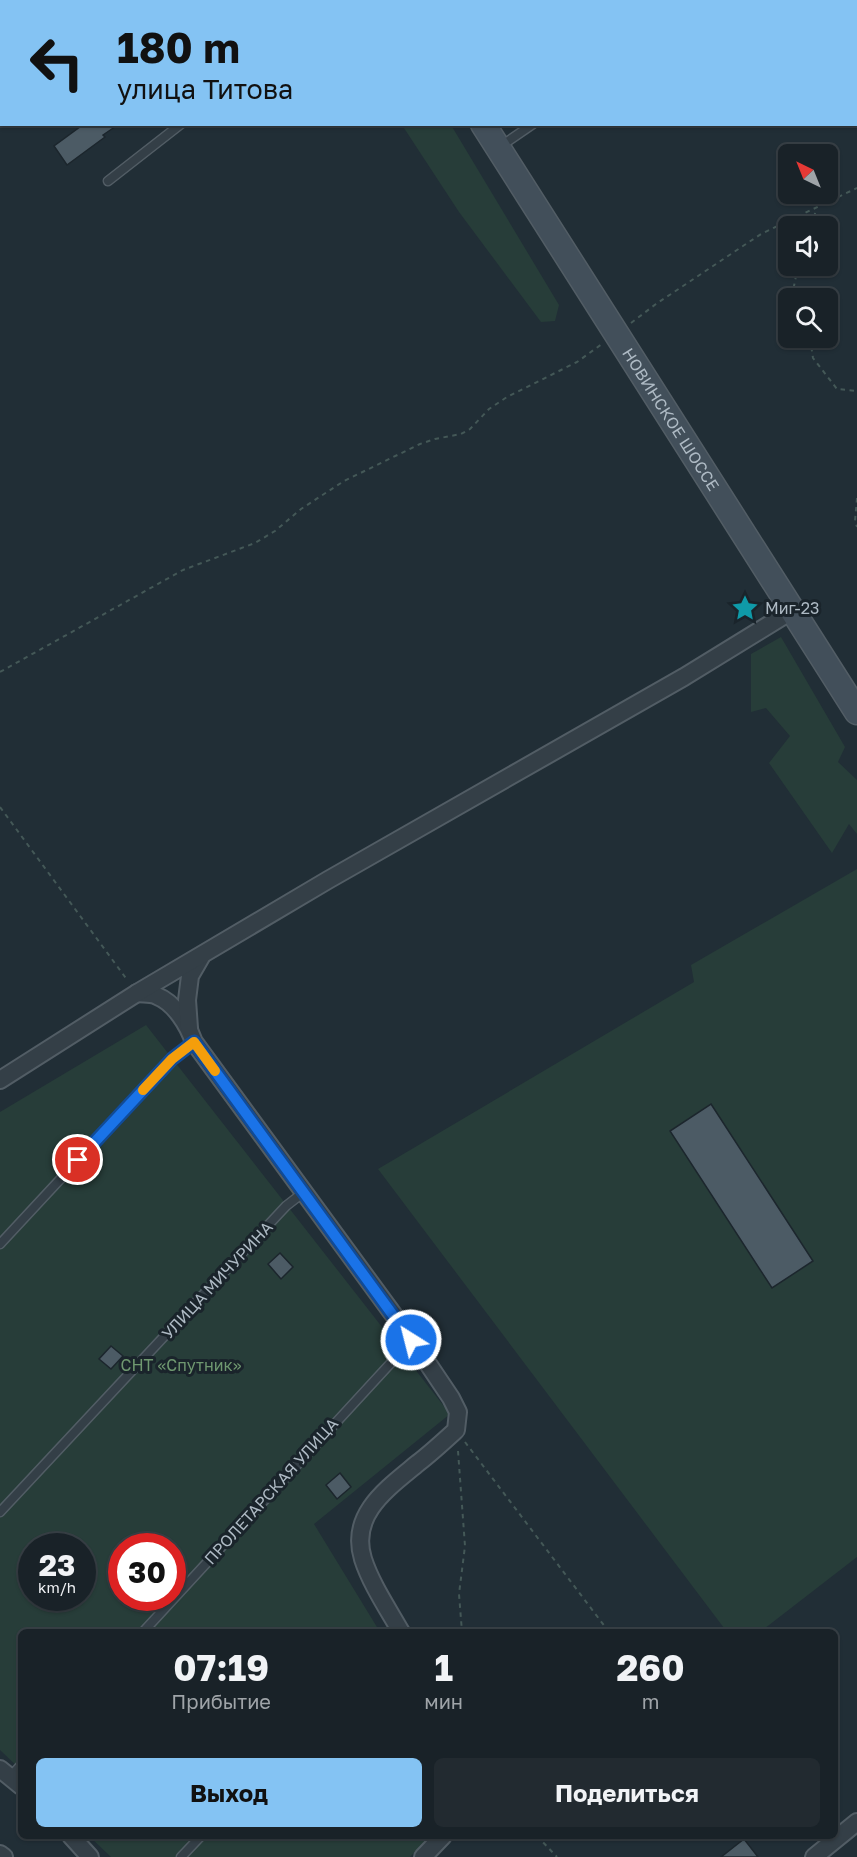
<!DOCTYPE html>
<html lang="ru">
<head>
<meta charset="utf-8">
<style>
	:root { --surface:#192228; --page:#222a30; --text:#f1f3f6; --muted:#9fa4a8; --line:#373f45; --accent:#84c3f3 }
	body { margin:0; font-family:"Golos Text",sans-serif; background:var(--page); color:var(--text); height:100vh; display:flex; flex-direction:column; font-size:22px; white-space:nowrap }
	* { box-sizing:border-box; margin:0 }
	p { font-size:20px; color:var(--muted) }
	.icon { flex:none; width:33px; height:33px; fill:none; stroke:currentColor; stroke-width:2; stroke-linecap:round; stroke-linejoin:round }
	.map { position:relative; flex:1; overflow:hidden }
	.sheet { position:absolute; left:18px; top:1629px; width:820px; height:210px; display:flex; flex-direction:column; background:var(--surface); border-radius:9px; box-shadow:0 2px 4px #0004,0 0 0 2px var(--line) }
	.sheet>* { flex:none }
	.guide { position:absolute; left:0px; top:0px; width:858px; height:126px; box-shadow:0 2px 4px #0004,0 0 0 2px var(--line); background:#84c3f3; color:#111; overflow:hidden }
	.needle { width:39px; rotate:317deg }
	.controls { position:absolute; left:778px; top:144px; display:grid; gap:12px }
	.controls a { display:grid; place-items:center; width:60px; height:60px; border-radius:9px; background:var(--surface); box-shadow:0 2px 4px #0004,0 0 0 2px var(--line); font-size:30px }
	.speed { position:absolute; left:18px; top:1533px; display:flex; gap:12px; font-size:30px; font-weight:700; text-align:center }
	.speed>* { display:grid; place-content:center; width:78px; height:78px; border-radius:50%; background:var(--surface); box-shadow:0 2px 4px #0004,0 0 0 2px var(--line); line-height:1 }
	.speed small { font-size:15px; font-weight:400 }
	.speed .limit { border:9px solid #d22; background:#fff; color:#111 }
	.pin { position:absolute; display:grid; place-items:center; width:51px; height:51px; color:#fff; margin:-26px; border:3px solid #fff; border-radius:50%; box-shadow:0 2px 6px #0007 }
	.me { position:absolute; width:66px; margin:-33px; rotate:324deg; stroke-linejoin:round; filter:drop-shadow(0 0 4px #0008) }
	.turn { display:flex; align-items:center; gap:21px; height:126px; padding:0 18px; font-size:27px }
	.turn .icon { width:78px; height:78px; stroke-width:2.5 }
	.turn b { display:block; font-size:42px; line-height:51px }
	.eta { display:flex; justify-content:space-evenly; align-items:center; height:102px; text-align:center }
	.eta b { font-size:36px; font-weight:700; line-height:42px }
	.primary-button { display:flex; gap:12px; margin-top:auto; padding:12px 18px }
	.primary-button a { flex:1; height:69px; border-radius:9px; background:var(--accent); color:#111; font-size:24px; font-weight:700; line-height:69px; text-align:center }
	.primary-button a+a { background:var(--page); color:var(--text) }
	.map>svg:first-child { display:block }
</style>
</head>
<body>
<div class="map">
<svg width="857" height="1857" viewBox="0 0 857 1857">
	<rect width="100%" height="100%" fill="#212e36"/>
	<g fill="#273d39" fill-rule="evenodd">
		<path d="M402,125H451L559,305L555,321L541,322L459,212Z"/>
		<path d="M781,637L845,747L838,762L857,780V834L849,824L832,853L769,763L790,736L766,708L751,712V654Z"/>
		<path d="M857,869V1557L760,1632H727L378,1169L694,982L691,965Z"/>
		<path d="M146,1025L450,1414L314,1524L380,1632H21V1770L0,1750V1112ZM32,1546H82V1598H32ZM122,1546H172V1598H122Z"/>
		<path d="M89,1836H430L410,1857H111Z"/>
	</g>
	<g fill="#4c5b65" stroke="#1c262d" stroke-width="1.5">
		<path d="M84,124H119L103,135L105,137L67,165L54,146Z"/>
		<path d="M711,1104L813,1261L772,1288L670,1131Z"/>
		<path d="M280,1253L293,1267L281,1279L268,1264Z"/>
		<path d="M111,1346L123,1356L111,1369L99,1359Z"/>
		<path d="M340,1473L351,1487L337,1499L326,1485Z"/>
		<path d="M744,1839L758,1857H721Z"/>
	</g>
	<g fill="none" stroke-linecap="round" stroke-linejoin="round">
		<defs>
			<g id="service">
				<path d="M341,2L343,0"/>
				<path d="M501,146L533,124"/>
				<path d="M108,181L181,124"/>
				<path d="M0,1244L172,1059L194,1042"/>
				<path d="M0,1512L286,1206L304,1192"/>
				<path d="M143,1632L412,1340"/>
				<path d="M10,1777L21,1765"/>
				<path d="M181,1857L201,1836"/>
			</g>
			<g id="minor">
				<path d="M64,2L66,0"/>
				<path d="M0,46L2,45"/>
				<path d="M137,993C143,994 152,993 157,996C175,1003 188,1025 194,1042L412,1340L451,1398L458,1412L456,1430C444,1441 431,1453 418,1463C388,1488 349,1514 363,1559C371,1584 388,1609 401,1632"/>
				<path d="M189,1028L187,1000L190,976L201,957"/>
				<path d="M0,1080L137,993L328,880L684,677L793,610"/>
				<path d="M0,1769L21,1786"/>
				<path d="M71,1836L90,1857"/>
				<path d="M0,1854L4,1857"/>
				<path d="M423,1857L443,1836"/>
				<path d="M814,1857L857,1822"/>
			</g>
			<g id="secondary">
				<path d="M404,0V2"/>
				<path id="s1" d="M483,124L857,712"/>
			</g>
		</defs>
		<use href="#service" stroke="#525d65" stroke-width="11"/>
		<use href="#minor" stroke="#525d65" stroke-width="20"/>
		<use href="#secondary" stroke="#525d65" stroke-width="27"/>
		<g stroke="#445857" stroke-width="2" stroke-dasharray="4.5 4.5" stroke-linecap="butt">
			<path d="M636,2L637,0"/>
			<path d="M812,226L816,209"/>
			<path d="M798,266L794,286L798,298"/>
			<path d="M631,323L656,304L761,234L857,188"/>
			<path d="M810,338L813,358L837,389L857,391"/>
			<path d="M857,498L855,521L857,527"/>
			<path d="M0,672L183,570L255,543L275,531L301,509L344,481L420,444L435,439L461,434L470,429L489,409L507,397L577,362L602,344"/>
			<path d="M0,807L128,981"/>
			<path d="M465,1442L609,1632"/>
			<path d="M458,1451L465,1546L459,1594L462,1632"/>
			<path d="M537,1836L557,1857"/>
		</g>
		<use href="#service" stroke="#343f47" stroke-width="8"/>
		<use href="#minor" stroke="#343f47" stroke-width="16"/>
		<use href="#secondary" stroke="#424f5a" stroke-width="24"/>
	</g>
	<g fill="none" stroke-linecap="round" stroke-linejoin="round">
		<defs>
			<path id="route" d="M78,1160L172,1059L194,1042L411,1340"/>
		</defs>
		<use href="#route" stroke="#114b97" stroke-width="15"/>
		<use href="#route" stroke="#1a73e8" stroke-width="10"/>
		<path stroke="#f59e0b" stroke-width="10" d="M143,1090L172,1059L194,1042L215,1071"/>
	</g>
	<defs>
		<symbol id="sight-bare" viewBox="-9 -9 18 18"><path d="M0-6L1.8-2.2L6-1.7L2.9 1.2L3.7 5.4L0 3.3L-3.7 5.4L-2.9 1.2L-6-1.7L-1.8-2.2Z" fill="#0f9aa8" stroke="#1a242b" stroke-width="2.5" paint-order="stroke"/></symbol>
	</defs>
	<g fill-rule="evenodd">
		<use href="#sight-bare" x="726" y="589" width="38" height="38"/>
	</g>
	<g text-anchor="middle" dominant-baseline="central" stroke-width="6" stroke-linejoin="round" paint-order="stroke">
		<g font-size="16" fill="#aebac4" stroke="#1a242b">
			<text stroke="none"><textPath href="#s1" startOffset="350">НОВИНСКОЕ ШОССЕ</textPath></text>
			<text transform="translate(217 1280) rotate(-47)">УЛИЦА МИЧУРИНА</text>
			<text transform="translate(271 1491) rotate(-48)">ПРОЛЕТАРСКАЯ УЛИЦА</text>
		</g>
		<g font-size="16" fill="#aebac4" stroke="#1a242b" text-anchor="start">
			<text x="765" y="608">Миг-23</text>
		</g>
		<g font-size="16" fill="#6f9870" stroke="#1a242b">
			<text x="181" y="1365">СНТ «Спутник»</text>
		</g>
	</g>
</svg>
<div class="controls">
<a><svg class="needle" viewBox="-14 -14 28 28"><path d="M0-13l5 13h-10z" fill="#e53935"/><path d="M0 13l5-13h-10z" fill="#9fa4a8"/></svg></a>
<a><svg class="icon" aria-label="sound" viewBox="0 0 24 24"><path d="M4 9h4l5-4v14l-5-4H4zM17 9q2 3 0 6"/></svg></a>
<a><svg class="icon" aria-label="search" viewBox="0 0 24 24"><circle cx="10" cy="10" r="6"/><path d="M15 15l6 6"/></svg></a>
</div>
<div class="speed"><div>23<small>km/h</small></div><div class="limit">30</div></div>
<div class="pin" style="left:78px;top:1160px;background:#d93025"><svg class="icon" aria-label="arrive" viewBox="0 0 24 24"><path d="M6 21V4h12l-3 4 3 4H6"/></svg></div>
<svg class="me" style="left:411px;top:1340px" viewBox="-20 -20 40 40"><circle r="17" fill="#1a73e8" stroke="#fff" stroke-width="3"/><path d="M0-11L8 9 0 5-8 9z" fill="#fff"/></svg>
<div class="guide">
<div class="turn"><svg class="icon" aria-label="left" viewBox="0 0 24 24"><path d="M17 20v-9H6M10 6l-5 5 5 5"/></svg><div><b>180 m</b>улица Титова</div></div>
</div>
<section class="sheet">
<div class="eta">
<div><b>07:19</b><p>Прибытие</p></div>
<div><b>1</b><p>мин</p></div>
<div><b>260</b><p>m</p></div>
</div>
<div class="primary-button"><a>Выход</a><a>Поделиться</a></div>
</section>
</div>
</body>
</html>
